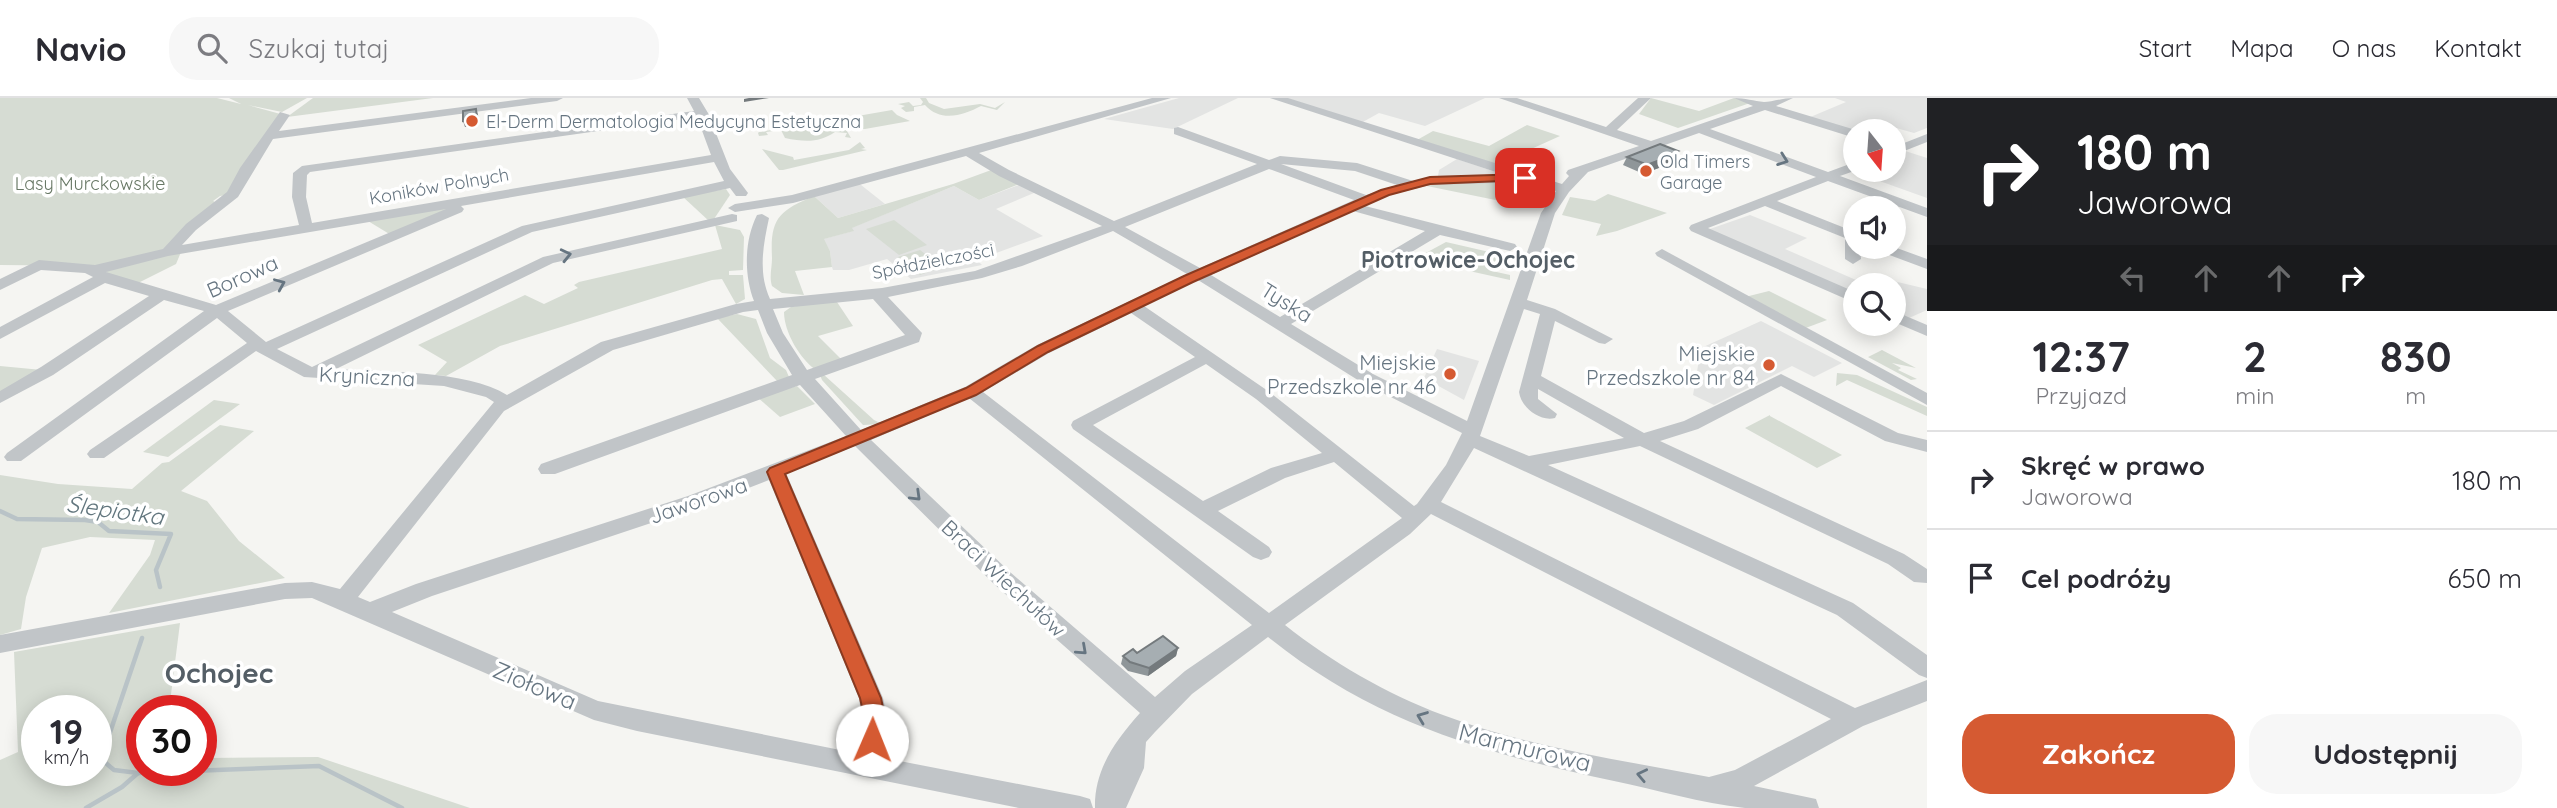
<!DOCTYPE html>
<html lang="pl">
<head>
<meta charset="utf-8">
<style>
	:root { --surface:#fff; --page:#f7f7f7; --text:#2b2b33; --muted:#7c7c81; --line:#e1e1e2; --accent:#d55a32 }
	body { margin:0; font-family:Quicksand,sans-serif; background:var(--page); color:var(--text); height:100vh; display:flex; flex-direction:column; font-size:26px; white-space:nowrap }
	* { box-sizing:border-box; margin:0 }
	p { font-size:23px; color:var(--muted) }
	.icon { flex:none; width:38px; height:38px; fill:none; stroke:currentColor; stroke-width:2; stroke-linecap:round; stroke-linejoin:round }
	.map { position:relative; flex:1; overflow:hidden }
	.panel { display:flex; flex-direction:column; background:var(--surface); width:630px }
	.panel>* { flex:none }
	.banner { background:#202124; color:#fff; overflow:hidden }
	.needle { width:46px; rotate:163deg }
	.buttons { position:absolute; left:1843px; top:21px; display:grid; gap:14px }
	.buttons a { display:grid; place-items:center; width:63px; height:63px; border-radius:50%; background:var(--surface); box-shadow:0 4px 18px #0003; font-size:35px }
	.speed { position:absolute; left:21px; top:597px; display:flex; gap:14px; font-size:35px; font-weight:700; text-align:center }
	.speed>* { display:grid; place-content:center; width:91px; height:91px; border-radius:50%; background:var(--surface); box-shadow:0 4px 18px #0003; line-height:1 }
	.speed small { font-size:18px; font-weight:400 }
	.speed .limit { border:10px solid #d22; background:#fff; color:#111 }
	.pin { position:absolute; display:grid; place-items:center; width:60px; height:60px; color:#fff; margin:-30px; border-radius:14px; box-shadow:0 4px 10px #0006 }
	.me { position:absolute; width:77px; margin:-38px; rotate:1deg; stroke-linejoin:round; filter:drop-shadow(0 0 5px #0008) }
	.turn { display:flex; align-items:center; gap:24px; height:147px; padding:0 35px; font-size:32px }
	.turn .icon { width:91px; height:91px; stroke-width:2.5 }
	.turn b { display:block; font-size:49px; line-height:60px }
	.lanes { display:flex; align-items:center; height:66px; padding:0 35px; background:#0003; justify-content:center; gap:35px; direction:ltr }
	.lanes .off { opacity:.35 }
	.eta { display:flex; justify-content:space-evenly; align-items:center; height:119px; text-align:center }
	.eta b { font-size:42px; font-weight:800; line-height:49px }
	.primary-button { display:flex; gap:14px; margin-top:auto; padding:14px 35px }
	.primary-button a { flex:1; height:80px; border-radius:28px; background:var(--accent); color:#fff; font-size:28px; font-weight:800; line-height:80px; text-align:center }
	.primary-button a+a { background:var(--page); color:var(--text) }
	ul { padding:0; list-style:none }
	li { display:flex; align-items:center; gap:21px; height:98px; padding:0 35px; border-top:2px solid var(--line) }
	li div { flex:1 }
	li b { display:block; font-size:26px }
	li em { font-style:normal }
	header { display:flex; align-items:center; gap:42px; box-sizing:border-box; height:98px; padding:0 35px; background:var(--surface); border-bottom:2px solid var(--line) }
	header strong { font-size:33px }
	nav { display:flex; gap:38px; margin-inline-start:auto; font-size:24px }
	.search { width:490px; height:63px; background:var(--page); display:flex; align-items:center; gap:18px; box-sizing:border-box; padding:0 24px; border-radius:28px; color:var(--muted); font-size:26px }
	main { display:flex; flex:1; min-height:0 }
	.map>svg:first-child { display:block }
</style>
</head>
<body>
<header>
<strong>Navio</strong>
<div class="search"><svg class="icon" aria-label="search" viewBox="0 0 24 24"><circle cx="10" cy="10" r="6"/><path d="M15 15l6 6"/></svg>Szukaj tutaj</div>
<nav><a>Start</a><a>Mapa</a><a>O nas</a><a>Kontakt</a></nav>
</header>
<main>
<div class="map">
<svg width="1927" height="710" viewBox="0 0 1927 710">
	<rect width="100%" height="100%" fill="#f5f5f2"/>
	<g fill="#e3e4e3">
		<path d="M1179,0H1238L1173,31L1104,21Z"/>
		<path d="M1287,0H1485L1425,28L1379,15L1361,25Z"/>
		<path d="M1835,0H1927V30L1914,35L1882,26L1865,33H1855L1808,20L1846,4Z"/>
		<path d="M1899,51L1927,60V100L1846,71L1894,72V53Z"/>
		<path d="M1457,61L1502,76L1499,79L1438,78L1439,72Z"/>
		<path d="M856,83L885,106L838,120L813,97Z"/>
		<path d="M1024,85L1041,92L996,111L1043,138L977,162L982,167L911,181L887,161L849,172H833L832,169L830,153L823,141L853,133L851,130L954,88L979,102Z"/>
		<path d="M1750,117L1807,140L1785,151L1856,182L1868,177L1927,191V212L1909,220L1894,215V187H1855V198L1707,132Z"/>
		<path d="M1761,223L1842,265L1814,279L1792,268L1714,307L1693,297L1701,250Z"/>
		<path d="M1437,251L1479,263L1464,302L1424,280Z"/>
	</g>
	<g fill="#d6dcd3" fill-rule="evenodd">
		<path d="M0,0H217L241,6L229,0H307L282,14L248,7L284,17L233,96L220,98L213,103L219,106L168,154L111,168L0,167Z"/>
		<path d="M313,0H433L287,19Z"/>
		<path d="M920,0H926L929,5L944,11L980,6L995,10L1005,4L997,12L981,8C964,17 941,25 925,7L914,9V13L906,14L901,10L905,8L898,6L909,4L913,8L921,7L923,4Z"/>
		<path d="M1651,0L1699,13L1734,0L1750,5L1678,30L1639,16Z"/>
		<path d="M892,12L897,17L910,23L865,31L853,30L846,20Z"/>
		<path d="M840,21L851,40L845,39L847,35L835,34C819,45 805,44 785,40L781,32L766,34L768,37L759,38L758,35L759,34Z"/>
		<path d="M1527,27L1560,38L1520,56L1503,69L1417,42L1433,33L1489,48Z"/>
		<path d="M860,44L865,50L861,51L867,52L783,72H779L762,51L793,59L794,62L849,52Z"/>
		<path d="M994,71L1022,85L979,102L954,88L852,130L854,133L824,141L830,153L832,169L795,173L804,197L782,195L772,188C769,179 772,170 772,160C770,121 778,113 814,98L838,120L953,86Z"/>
		<path d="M1512,83L1544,89L1537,98L1535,110L1422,87Z"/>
		<path d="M726,91L730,97L714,121L709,123L682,98Z"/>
		<path d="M1608,96L1667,115L1617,133L1596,138L1601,126L1562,117L1570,99L1595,103Z"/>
		<path d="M462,105L391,137L368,123Z"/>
		<path d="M894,122L927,147L899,157L866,131Z"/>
		<path d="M715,127L740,132L744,139L743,172L729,173V177H743L745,201L736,206L722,181L712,182L500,248L446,278L435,277L447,264L418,247L525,197L544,206L578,190L574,187L579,184L722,151Z"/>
		<path d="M1446,144L1511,159L1509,170L1496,167L1492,173L1510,177V182L1442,167V164L1422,157Z"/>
		<path d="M920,152L942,169L920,177L898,159Z"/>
		<path d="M181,154L176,166L138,185L110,178L104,172Z"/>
		<path d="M1769,193L1827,222L1803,231L1745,199Z"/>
		<path d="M835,201L853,228L818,238L842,262L816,272C800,261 784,234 784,214L791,209Z"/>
		<path d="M737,216L756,221L770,260L786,272L789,279L778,284L717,220Z"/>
		<path d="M1882,252L1916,270L1892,265L1901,270L1898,272L1917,281L1911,282L1868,259Z"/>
		<path d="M0,268L42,272L0,300Z"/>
		<path d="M1837,275L1857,277L1927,309V318L1847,282L1836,288Z"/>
		<path d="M823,276L874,322L882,326L863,327L822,282L820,277Z"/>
		<path d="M797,288L815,306L780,319L757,299Z"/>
		<path d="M214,302L240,306L168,359L143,354Z"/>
		<path d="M1770,317V318L1842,357L1817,370L1745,330Z"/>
		<path d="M220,327L254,333L181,393L207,403L239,443L285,480L109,515L150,457L155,442L90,439L42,450L26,499L21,531L0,537V377L58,386L132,391L162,365L169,364Z"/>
		<path d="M180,525L169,612H142V672H201V637L209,640L205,660L318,659L470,710H0V662L18,654L14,554ZM37,612H96V672H37Z"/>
	</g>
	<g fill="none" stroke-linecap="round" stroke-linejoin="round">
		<g stroke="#b9c3c7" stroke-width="4.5">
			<path d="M0,413L17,421L85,422L98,424L109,433L171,436L156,472L160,489"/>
			<path d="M142,540L101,661L114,672L138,675L319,668L402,710"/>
			<path d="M86,710L122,689L138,675"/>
		</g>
		<g fill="#c1c5c8" fill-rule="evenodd">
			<path d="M531,0H563L557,3L273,41L238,99L196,132L182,147L299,127L292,99L293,75L302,68L694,13L687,0H699L708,15L730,71L748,95L746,98H736L730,90L532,134L277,251L312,269L543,159L732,116L737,117V123L553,165L336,271C383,274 467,272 507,297L601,244L736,206L754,203C744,177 744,143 757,117L762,116L769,120C763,148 758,174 770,201L882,190L975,173L1102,128L999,78L966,58L793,105L735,114L728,110L735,106L792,97L1152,0H1171L979,55L1009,72L1114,123L1257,66L1174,36V30L1178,29L1269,62L1280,58L1357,65L1413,83L1430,79L1505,77L1270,0H1288L1562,86L1569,78L1566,75L1568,72L1639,48L1499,0H1517L1606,29L1638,0H1651L1617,32L1651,43L1753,8L1734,0C1745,0 1754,3 1764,4C1771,4 1783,0 1793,0L1776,8L1859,33H1855V40L1765,12L1710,31L1828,74L1855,64L1857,72L1840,78L1927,110V119L1828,83L1777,103L1855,134V149H1860L1861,161L1853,166L1845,161V140L1765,108L1708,130L1855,194V205L1691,133L1689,130L1691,127L1816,79L1699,35L1588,74L1569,94L1555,115L1527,202L1555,211L1613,241L1605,246L1599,245L1555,223L1541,278L1644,335L1684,323L1781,276L1898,335L1927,342V354L1885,343L1781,288L1698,331L1660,343L1904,456L1927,471V485L1914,484L1888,466L1640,348L1548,367L1853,505L1927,557V580L1919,577L1837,517L1474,350L1441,404L1855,610L1927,582V603L1863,628L1754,688L1816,701L1819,710C1795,710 1769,710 1745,710C1701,705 1657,692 1614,683C1483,655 1375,625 1268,539L1192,596L1155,634L1146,644L1144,670L1126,710H1095C1094,672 1115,643 1140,615L994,486L855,348L786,375L883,600L889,628L879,659L1080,698L1090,701L1093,710H1019L637,633L594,622L312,500L285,501L0,555V537L285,485L312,484L340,491L494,304L486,299L444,288L304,279L256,253L104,360H90L87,356L90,352L247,245L217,220L21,363H7L4,359L7,355L204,213L164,202L53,277L0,305V293L41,269L149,198L105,185L0,241V229L93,179L85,175L41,172L0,192V181L39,162L95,167L163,151L186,126L227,94L240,70L280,14L290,17L279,33ZM697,19L711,57L312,125L306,99L307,77L310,74ZM714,64L724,83L522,128L266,244L228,213L462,114L464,111L461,108ZM1281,66L1355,73L1397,87L1366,97ZM1269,71L1354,102L1200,170L1125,129ZM1527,84L1556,93L1541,115L1467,323L1373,276L1291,226L1440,137L1510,153L1517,149L1515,146L1365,108L1390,97L1430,87ZM446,111L216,207L106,174L168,158ZM1353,113L1425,133L1280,219L1211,177ZM1113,133L1187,176L1037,247L965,289L861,332L815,281L919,244L922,235L888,199L982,180L1022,168ZM1198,182L1361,284L1462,335L1446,367L1417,406L1414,408L1268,293L1144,208ZM873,201L905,237L807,272L783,235L773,211ZM1524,211L1540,216L1519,294C1521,309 1539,324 1555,320L1557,316L1538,301V291L1624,340L1529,358L1480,338ZM758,212L767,235L792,277L541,366L538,371L541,376H555L800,287L846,338L688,398L416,486L370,504L358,499L504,313L613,252L743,214ZM1131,215L1195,259L1073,323L1071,327L1073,331L1253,459L1261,462L1269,459L1272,454L1269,449L1218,413L1285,380L1334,364L1402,420L1269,515L983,294L1049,255ZM1206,266L1256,301L1322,355L1271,370L1203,403L1093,327ZM969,300L1252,527L1185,573L1155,599L1010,474L871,342ZM769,382L859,600L863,628L855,655L598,603L392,514L432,498L702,408ZM1431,416L1831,621L1735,672L1709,679C1621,662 1528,649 1443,617C1386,596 1332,564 1285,527L1410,436Z"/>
			<path d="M1927,36V44L1894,57V49Z"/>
			<path d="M1874,149H1894L1927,161V171L1876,152Z"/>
			<path d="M1662,151L1927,295V307L1657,158L1655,155Z"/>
			<path d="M1894,213L1927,227V238L1894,224Z"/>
		</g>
	</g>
	<g fill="#8f9699">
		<path d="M1678,53L1672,65L1640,77L1639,74L1623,67L1627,59Z"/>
		<path d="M1178,550L1176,558L1148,578L1128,573L1121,566L1123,558L1137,555Z"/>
	</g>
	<g fill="#747a7d">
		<path d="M749,0H769L744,4V1Z"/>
		<path d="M476,11L478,17L479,27L465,29L463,23Z"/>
		<path d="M1678,53L1672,65L1640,77L1644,68Z"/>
		<path d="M1178,550L1176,558L1148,578L1149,570Z"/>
	</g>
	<g fill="#a6aeb2" stroke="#747a7d" stroke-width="2">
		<path d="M476,11L477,21L463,23V13Z"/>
		<path d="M1660,46L1678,53L1673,55L1676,56L1644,68L1643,65L1627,59Z"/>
		<path d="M1163,538L1178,550L1149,570L1130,564L1123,558L1133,551L1137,555Z"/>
	</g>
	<defs><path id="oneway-chevron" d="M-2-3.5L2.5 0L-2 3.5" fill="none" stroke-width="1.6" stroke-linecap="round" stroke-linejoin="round" transform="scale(1.75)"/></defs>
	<g stroke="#667581">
		<use href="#oneway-chevron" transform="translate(1783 62) rotate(20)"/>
		<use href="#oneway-chevron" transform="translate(566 157) rotate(-13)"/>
		<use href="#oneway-chevron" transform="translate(280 186) rotate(-23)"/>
		<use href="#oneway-chevron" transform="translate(916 398) rotate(44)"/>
		<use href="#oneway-chevron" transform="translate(1082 552) rotate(42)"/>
		<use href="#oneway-chevron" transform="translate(1422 619) rotate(-159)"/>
		<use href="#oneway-chevron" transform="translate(1642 677) rotate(-168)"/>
	</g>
	<path fill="#d55a32" stroke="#8a3a20" stroke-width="2" d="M1525,76L1529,77V82L1430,86L1389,97L1193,184L1048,254L976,297L785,376L881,600C885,618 888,631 879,648L872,651L864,648L861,642L866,628L860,600L767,374L770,370L966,290L1038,248L1184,178L1381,92L1430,79Z"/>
	<g fill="#d55a32" stroke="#fff" stroke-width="2.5">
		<circle cx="472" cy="23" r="7"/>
		<circle cx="1646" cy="73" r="7"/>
		<circle cx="1769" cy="267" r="7"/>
		<circle cx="1450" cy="276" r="7"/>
	</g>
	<g text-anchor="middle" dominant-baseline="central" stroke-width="7" stroke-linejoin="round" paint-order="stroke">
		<g font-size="18" fill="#667581" stroke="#fff" text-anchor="start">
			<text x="486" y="23">El-Derm Dermatologia Medycyna Estetyczna</text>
			<text x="1660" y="63">Old Timers<tspan x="1660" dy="21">Garage</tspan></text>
		</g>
		<g font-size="18" fill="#687865" stroke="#fff">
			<text x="90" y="85">Lasy Murckowskie</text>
		</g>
		<g font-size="18" fill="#667581" stroke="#fff">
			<text transform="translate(439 88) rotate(-10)">Koników Polnych</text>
			<text transform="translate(933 163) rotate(-11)">Spółdzielczości</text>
		</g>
		<g font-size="21" fill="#667581" stroke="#fff">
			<text transform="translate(242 178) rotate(-24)">Borowa</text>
			<text transform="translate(1287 204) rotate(32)">Tyska</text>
			<text transform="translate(367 278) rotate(3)">Kryniczna</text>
			<text transform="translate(698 402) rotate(-19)">Jaworowa</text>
			<text transform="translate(1004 480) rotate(43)">Braci Wiechułów</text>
		</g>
		<g font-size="21" fill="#667581" stroke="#fff" text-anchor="end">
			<text x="1755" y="255">Miejskie<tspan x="1755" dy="24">Przedszkole nr 84</tspan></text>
			<text x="1436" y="264">Miejskie<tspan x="1436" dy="24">Przedszkole nr 46</tspan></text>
		</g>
		<g font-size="23" font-weight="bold" fill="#545e66" stroke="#fff">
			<text x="1468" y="161">Piotrowice-Ochojec</text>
		</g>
		<g font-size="23" font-style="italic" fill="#62767e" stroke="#fff">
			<text transform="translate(115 412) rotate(8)">Ślepiotka</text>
		</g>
		<g font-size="24" fill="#667581" stroke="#fff">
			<text transform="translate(535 587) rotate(23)">Ziołowa</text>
			<text transform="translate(1525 649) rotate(14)">Marmurowa</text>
		</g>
		<g font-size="28" font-weight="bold" fill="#545e66" stroke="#fff">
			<text x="219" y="574">Ochojec</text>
		</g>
	</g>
</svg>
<div class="buttons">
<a><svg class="needle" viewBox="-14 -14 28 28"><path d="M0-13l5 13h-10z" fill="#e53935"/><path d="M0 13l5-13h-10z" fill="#7c7c81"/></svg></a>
<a><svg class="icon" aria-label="sound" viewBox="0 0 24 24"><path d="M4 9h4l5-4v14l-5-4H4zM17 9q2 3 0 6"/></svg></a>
<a><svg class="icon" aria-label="search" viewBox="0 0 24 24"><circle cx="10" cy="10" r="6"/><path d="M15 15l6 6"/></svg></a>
</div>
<div class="speed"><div>19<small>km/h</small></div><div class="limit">30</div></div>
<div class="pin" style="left:1525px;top:80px;background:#d93025"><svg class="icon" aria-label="arrive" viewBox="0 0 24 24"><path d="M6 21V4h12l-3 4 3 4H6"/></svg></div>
<svg class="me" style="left:872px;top:642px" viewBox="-20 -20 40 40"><circle r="19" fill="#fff"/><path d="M0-13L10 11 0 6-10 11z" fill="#d55a32"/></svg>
</div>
<section class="panel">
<div class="banner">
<div class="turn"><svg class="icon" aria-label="right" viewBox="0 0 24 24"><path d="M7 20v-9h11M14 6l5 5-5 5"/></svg><div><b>180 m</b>Jaworowa</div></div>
<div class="lanes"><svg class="icon off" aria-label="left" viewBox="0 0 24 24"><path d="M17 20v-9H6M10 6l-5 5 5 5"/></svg><svg class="icon off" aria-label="ahead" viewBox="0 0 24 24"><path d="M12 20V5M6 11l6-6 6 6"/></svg><svg class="icon off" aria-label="ahead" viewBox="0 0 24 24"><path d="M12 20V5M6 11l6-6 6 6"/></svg><svg class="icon" aria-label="right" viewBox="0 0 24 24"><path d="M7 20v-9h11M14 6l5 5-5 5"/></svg></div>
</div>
<div class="eta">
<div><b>12:37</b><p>Przyjazd</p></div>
<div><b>2</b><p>min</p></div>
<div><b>830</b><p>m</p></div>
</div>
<ul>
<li><svg class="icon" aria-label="right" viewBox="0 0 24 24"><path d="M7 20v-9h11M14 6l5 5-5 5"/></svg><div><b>Skręć w prawo</b><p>Jaworowa</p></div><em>180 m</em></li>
<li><svg class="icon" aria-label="arrive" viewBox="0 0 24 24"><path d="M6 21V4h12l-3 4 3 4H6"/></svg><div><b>Cel podróży</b></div><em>650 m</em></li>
</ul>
<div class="primary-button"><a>Zakończ</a><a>Udostępnij</a></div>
</section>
</main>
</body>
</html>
